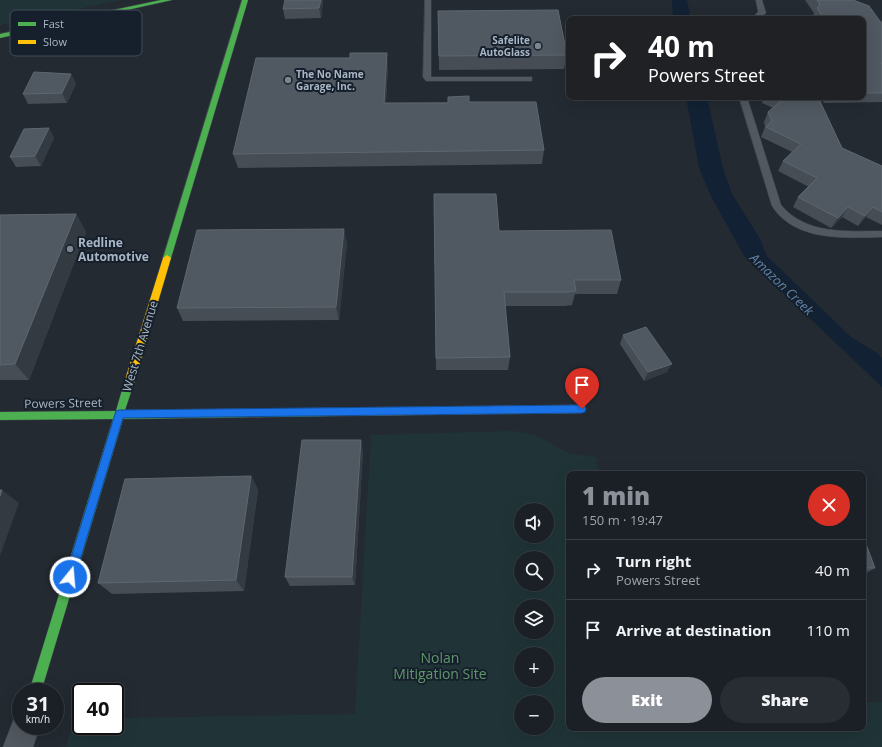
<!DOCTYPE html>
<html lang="en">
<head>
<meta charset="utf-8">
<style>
	:root { --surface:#1a2025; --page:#272d32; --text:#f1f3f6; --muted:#9fa3a7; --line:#383e42; --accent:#8c9099 }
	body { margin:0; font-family:"Open Sans",sans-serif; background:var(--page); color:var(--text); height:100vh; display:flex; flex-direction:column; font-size:15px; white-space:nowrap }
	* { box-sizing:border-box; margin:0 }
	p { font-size:13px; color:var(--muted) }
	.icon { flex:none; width:22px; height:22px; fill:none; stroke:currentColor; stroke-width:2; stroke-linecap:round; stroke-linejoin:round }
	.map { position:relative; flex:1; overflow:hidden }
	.details { position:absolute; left:566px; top:471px; width:300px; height:260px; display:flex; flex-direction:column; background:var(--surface); border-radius:8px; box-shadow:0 4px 16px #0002,0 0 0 1px var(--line) }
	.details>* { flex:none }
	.hud { position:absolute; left:566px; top:16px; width:300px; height:84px; border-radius:8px; box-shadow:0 4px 16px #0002,0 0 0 1px var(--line); background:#202124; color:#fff; overflow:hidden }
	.buttons { position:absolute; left:514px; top:503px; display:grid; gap:8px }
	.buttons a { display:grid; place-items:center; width:40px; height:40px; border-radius:50%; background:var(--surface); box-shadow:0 4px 16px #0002,0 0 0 1px var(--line); font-size:20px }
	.speed { position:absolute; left:12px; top:683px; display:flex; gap:8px; font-size:20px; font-weight:700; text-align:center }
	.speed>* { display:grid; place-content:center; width:52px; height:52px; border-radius:50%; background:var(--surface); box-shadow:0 4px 16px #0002,0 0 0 1px var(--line); line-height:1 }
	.speed small { font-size:10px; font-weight:400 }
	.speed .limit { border:2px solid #111; border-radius:6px; background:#fff; color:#111 }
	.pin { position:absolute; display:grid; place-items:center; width:34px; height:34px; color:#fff; margin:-41px -17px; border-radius:50% 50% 50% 0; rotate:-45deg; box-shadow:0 0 4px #0007 }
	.pin .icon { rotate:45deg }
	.me { position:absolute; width:44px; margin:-22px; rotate:17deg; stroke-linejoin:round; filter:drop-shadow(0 0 3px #0008) }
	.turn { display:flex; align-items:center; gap:14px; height:84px; padding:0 16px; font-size:18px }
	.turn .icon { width:52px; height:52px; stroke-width:2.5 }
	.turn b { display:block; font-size:28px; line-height:34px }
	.round { display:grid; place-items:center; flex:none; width:42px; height:42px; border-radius:21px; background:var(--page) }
	.head { display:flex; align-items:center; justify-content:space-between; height:68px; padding:0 16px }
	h1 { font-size:24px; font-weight:800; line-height:30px; color:var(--accent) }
	.cta { display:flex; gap:8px; margin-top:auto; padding:8px 16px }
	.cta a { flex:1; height:46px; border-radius:24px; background:var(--accent); color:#fff; font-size:16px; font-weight:800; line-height:46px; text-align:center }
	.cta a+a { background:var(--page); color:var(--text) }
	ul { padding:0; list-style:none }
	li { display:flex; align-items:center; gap:12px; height:60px; padding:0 16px; border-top:1px solid var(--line) }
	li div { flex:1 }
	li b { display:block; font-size:15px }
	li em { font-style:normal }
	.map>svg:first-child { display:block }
</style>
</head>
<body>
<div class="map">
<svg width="882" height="747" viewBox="0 0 882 747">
	<rect width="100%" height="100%" fill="#232a31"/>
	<g fill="#203437" fill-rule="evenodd">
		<path d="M0,0H121L0,25Z"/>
		<path d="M514,431L535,435L570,454L596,457L599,474H569V728H863V703L882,702V747H66L74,719H81V726H115V718L355,714L371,435ZM521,510H547V536H521ZM521,558H547V584H521ZM521,606H547V632H521ZM521,654H547V680H521ZM521,702H547V728H521Z"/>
	</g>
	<g fill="#122234">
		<path d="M672,0H687L691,19H673Z"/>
		<path d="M686,97H707L723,168L732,194L759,237L767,256L851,337L877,353L882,358V387L744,256L710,194L699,168Z"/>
	</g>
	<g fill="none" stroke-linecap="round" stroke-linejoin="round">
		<defs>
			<g id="lane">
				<path d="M425,0H431V77H532V81H426L423,77Z"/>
				<path d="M756,0H762L766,13L759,19H751L758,12Z"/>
				<path d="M739,97H747L781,205C806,235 847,231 882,231V237C845,238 795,242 772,206Z"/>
			</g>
			<path id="street" d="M21,713V726H40L33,747H3L15,716Z"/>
			<g id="fast">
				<path d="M161,0H172L0,38V34Z"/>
				<path d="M242,0H248L171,258L167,261L163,258Z"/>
				<path d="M129,379L132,380L134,383L125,410L333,408L336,409L338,412L336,415L333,416L123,419L41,692H29L113,419L0,420V412L116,411L124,383L126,380Z"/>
			</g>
			<g id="slow">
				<path d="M167,255L171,258L134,383L132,386H126L124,383L163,258Z"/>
				<path d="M581,405L584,406L586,409L584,412L581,413L333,416L330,415L328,412L330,409L333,408Z"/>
			</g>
		</defs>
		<use href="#lane" stroke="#40464e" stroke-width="1"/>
		<use href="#street" stroke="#40464e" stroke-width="1"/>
		<use href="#fast" stroke="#40464e" stroke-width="1"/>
		<use href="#slow" stroke="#40464e" stroke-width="1"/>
		<use href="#lane" fill="#525860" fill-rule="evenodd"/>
		<use href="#street" fill="#525860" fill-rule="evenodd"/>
		<use href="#fast" fill="#4caf50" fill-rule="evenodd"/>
		<use href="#slow" fill="#ffc107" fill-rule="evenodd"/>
	</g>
	<g fill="#464d54">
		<path d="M323,0L321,18L285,19L283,9Z"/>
		<path d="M805,0H853L881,22L882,19V102L823,103L826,97H863V19H813L812,18L814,13Z"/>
		<path d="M438,11L567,55L564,69L439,70Z"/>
		<path d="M388,67L386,103L469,102L544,150L542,164L238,168L233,154Z"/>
		<path d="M71,74L76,84L67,103L28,104L23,94Z"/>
		<path d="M764,97H818L842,148L882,166V225L866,217L858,226L842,217L831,228L793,207L798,197L809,187L778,171L783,161L792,152L761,137L765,127L764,122L768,112L773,108L762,103Z"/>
		<path d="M49,128L54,138L41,166L16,167L10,157Z"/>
		<path d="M434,194L499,231L621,280L617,294H575L572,305L565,306H505L510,357L508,370H436Z"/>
		<path d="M76,214L86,232L29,380H0V215Z"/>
		<path d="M347,243L339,320L183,321L177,308Z"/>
		<path d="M623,335L667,372L644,381L620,344Z"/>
		<path d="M363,451L355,585L290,586L285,577Z"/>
		<path d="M251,476L258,490L244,591L112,594L98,583Z"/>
		<path d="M863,536L875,568L863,575Z"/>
	</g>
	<g fill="#333a41">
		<path d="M321,0H323L321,18L319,8Z"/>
		<path d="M387,53L388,67L385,117L384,103Z"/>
		<path d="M71,74L76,84L67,103L62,93Z"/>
		<path d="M49,128L54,138L41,166L35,156Z"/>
		<path d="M848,207L842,217L831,228L838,218Z"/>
		<path d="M873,207L866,217L858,226L865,216Z"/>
		<path d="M76,214L86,232L29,380L15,364Z"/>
		<path d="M344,229L347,243L339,320L336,307Z"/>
		<path d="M672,364L667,372L644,381L648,372Z"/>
		<path d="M361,440L363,451L355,585L352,577Z"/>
		<path d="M251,476L258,490L244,591L236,580Z"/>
		<path d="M2,490L19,503L0,556V496Z"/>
	</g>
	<g fill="#505861" stroke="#5e6770">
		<path d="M285,0H321L319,8L283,9Z"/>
		<path d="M817,0H853L869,6L882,24V63H881L882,64V93H863V19H824L817,8L820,5Z"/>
		<path d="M558,10L567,55L439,56L438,11Z"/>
		<path d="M350,53H387L384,103H448V97L469,96V102H536L544,150L233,154L256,58H350Z"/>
		<path d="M34,72L71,74L62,93L23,94Z"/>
		<path d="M775,97H818L842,148L882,166V212L873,207L865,216L848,207L838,218L798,197L817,178L783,161L801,144L766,127L772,121L768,112L782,100Z"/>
		<path d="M49,128L35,156L10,157L24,129Z"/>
		<path d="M434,194H496L499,231L611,230L621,280H574L576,291L568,292H504L510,357L436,358Z"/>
		<path d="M76,214L15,364L0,365V215Z"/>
		<path d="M344,229L336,307L177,308L197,230Z"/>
		<path d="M646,327L672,364L648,372L623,335Z"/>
		<path d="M302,440H361L352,577H285Z"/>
		<path d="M251,476L236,580L98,583L125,479Z"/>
		<path d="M0,490H2L0,496Z"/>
		<path d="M863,536L875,568H863Z"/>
	</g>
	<path fill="#1a73e8" stroke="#114b97" d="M582,405L585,406L586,409L585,412L582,413L123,418L75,577L74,581L70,583L66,581L65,577L115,414L116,411L119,410Z"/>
	<g fill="#7b8591" stroke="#16202c" stroke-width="1.5">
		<circle cx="538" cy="46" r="4"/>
		<circle cx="288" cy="80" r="4"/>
		<circle cx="70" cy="249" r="4"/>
	</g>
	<g text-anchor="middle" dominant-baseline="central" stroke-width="4" stroke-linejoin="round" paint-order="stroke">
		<g font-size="10" font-weight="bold" fill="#aab6c5" stroke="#16202c" text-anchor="end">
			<text x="530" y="40">Safelite<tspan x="530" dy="12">AutoGlass</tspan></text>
			<text x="296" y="74" text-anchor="start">The No Name<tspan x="296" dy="12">Garage, Inc.</tspan></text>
		</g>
		<g font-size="12" font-weight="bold" fill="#aab6c5" stroke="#16202c" text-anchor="start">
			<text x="78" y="242">Redline<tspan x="78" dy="14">Automotive</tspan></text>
		</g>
		<g font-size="12" fill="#aab6c5" stroke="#16202c">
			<text transform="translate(140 346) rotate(-73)">West 7th Avenue</text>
			<text transform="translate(63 403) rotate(-1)">Powers Street</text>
		</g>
		<g font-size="13" font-style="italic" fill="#5f82a8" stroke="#16202c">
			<text transform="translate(782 284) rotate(44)">Amazon Creek</text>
		</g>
		<g font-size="14" fill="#60976a" stroke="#16202c">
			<text x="440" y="657">Nolan<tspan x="440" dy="16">Mitigation Site</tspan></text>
		</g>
	</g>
	<rect x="10" y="10" width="132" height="46" rx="6" fill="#16202c" stroke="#424d5a" stroke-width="1"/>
	<rect x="18" y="22" width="18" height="4" fill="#4caf50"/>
	<rect x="18" y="40" width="18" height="4" fill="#ffc107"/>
	<g font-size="11" fill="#aab6c5">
		<text x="43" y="28">Fast</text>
		<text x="43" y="46">Slow</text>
	</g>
</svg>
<div class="buttons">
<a><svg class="icon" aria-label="sound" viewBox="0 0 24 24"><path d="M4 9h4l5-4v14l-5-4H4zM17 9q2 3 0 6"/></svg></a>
<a><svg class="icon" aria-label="search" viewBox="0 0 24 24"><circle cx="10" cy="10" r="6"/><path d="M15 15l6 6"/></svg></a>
<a><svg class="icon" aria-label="layers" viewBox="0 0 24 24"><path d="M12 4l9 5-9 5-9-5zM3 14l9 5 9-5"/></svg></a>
<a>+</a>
<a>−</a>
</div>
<div class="speed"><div>31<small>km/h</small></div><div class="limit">40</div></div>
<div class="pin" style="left:582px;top:409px;background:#d93025"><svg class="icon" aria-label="arrive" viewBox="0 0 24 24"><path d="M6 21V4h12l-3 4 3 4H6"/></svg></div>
<svg class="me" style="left:70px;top:577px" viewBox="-20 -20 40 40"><circle r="17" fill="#1a73e8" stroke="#fff" stroke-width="3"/><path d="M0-11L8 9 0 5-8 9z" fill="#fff"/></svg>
<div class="hud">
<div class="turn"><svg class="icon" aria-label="right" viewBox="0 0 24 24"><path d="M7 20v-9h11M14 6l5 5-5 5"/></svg><div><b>40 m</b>Powers Street</div></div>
</div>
<section class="details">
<div class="head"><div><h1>1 min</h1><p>150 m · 19:47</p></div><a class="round" style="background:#d93025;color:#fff"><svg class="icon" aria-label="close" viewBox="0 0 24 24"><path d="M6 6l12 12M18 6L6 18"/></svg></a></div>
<ul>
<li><svg class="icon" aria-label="right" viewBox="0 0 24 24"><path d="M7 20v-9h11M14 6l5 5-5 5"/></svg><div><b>Turn right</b><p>Powers Street</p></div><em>40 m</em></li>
<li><svg class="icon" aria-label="arrive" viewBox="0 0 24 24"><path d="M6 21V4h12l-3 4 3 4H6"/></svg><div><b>Arrive at destination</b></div><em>110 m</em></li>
</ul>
<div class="cta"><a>Exit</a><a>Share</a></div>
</section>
</div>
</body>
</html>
